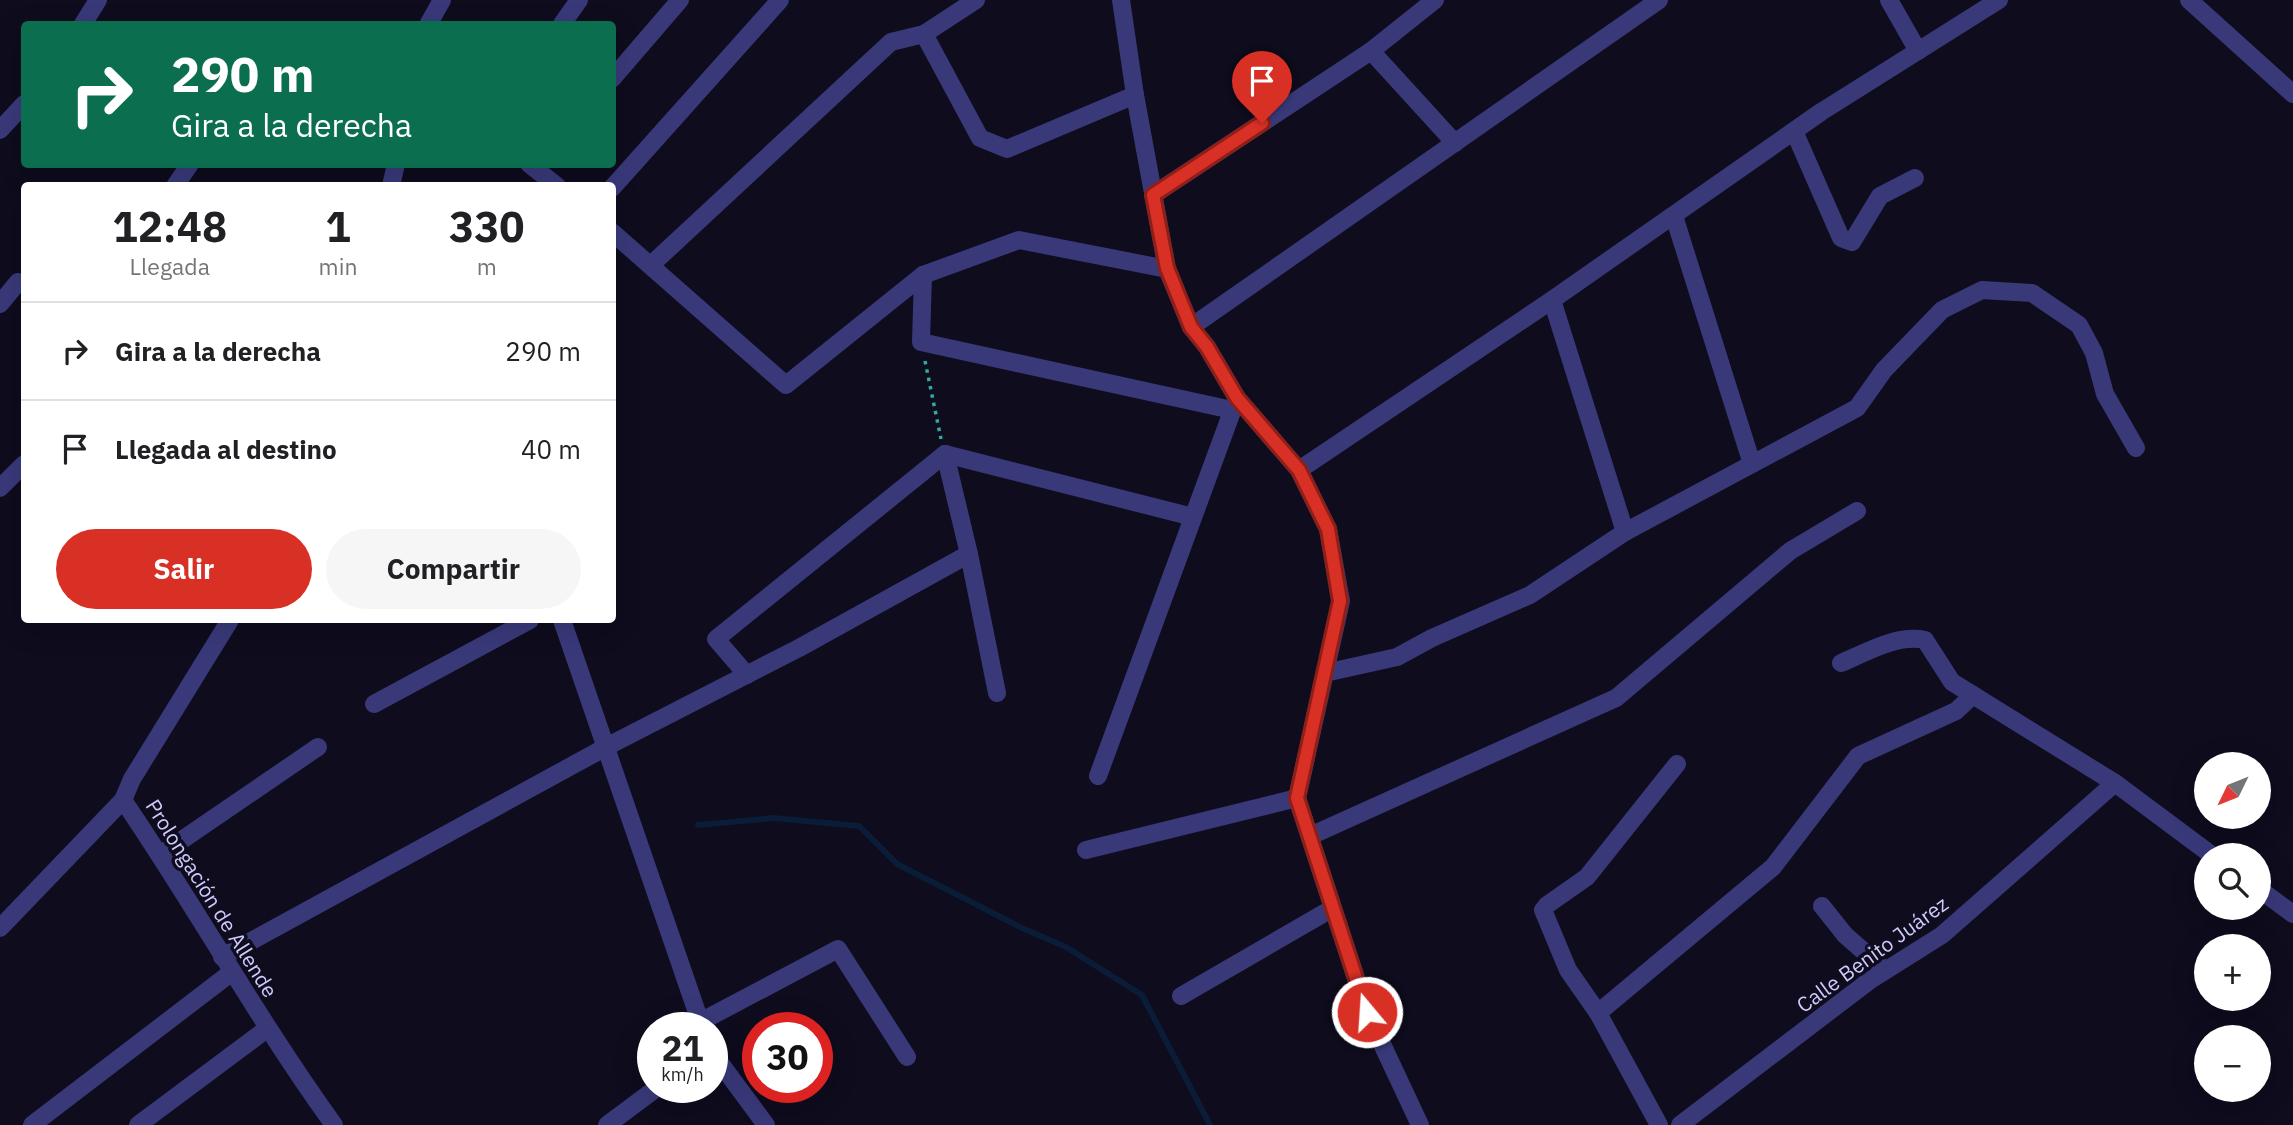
<!DOCTYPE html>
<html lang="es">
<head>
<meta charset="utf-8">
<style>
	:root { --surface:#fff; --page:#f6f6f6; --text:#202124; --muted:#757577; --line:#e0e0e0; --accent:#d93025 }
	body { margin:0; font-family:"IBM Plex Sans",sans-serif; background:var(--page); color:var(--text); height:100vh; display:flex; flex-direction:column; font-size:26px; white-space:nowrap }
	* { box-sizing:border-box; margin:0 }
	p { font-size:23px; color:var(--muted) }
	.icon { flex:none; width:38px; height:38px; fill:none; stroke:currentColor; stroke-width:2; stroke-linecap:round; stroke-linejoin:round }
	.map { position:relative; flex:1; overflow:hidden }
	.side { position:absolute; left:21px; top:182px; width:595px; height:441px; display:flex; flex-direction:column; background:var(--surface); border-radius:7px; box-shadow:0 7px 28px #0002 }
	.side>* { flex:none }
	.guide { position:absolute; left:21px; top:21px; width:595px; height:147px; border-radius:7px; box-shadow:0 7px 28px #0002; background:#0b6e4f; color:#fff; overflow:hidden }
	.needle { width:46px; rotate:227deg }
	.buttons { position:absolute; left:2194px; top:752px; display:grid; gap:14px }
	.buttons a { display:grid; place-items:center; width:77px; height:77px; border-radius:50%; background:var(--surface); box-shadow:0 7px 28px #0002; font-size:35px }
	.speed { position:absolute; left:637px; top:1012px; display:flex; gap:14px; font-size:35px; font-weight:700; text-align:center }
	.speed>* { display:grid; place-content:center; width:91px; height:91px; border-radius:50%; background:var(--surface); box-shadow:0 7px 28px #0002; line-height:1 }
	.speed small { font-size:18px; font-weight:400 }
	.speed .limit { border:10px solid #d22; background:#fff; color:#111 }
	.pin { position:absolute; display:grid; place-items:center; width:60px; height:60px; color:#fff; margin:-72px -30px; border-radius:50% 50% 50% 0; rotate:-45deg; box-shadow:0 0 7px #0007 }
	.pin .icon { rotate:45deg }
	.me { position:absolute; width:77px; margin:-38px; rotate:342deg; stroke-linejoin:round; filter:drop-shadow(0 0 5px #0008) }
	.turn { display:flex; align-items:center; gap:24px; height:147px; padding:0 35px; font-size:32px }
	.turn .icon { width:91px; height:91px; stroke-width:2.5 }
	.turn b { display:block; font-size:49px; line-height:60px }
	.eta { display:flex; justify-content:space-evenly; align-items:center; height:119px; text-align:center }
	.eta b { font-size:42px; font-weight:700; line-height:49px }
	.primary-button { display:flex; gap:14px; margin-top:auto; padding:14px 35px }
	.primary-button a { flex:1; height:80px; border-radius:42px; background:var(--accent); color:#fff; font-size:28px; font-weight:700; line-height:80px; text-align:center }
	.primary-button a+a { background:var(--page); color:var(--text) }
	ul { padding:0; list-style:none }
	li { display:flex; align-items:center; gap:21px; height:98px; padding:0 35px; border-top:2px solid var(--line) }
	li div { flex:1 }
	li b { display:block; font-size:26px }
	li em { font-style:normal }
	.map>svg:first-child { display:block }
</style>
</head>
<body>
<div class="map">
<svg width="2293" height="1125" viewBox="0 0 2293 1125">
	<rect width="100%" height="100%" fill="#0e0c1d"/>
	<g fill="none" stroke-linecap="round" stroke-linejoin="round">
		<path stroke="#0a1c38" stroke-width="6" d="M698,825L774,818L859,826L897,864L1022,928L1066,947L1142,995L1210,1125"/>
		<path stroke="#31aa9f" stroke-width="3.5" stroke-dasharray="3.5 5" stroke-linecap="butt" d="M925,361L941,439"/>
		<g stroke="#39397a" stroke-width="18">
			<path d="M1121,0L1135,95L1167,269L1191,327L1207,347L1237,398L1299,470L1328,529L1341,601L1297,798L1367,1012L1420,1125"/>
			<path d="M1889,0L1918,51"/>
			<path d="M2189,0L2293,94"/>
			<path d="M429,23L442,0"/>
			<path d="M83,24L98,0"/>
			<path d="M562,24L579,0"/>
			<path d="M924,34L976,0"/>
			<path d="M1371,51L1455,143"/>
			<path d="M612,79L680,0"/>
			<path d="M0,130L24,104"/>
			<path d="M1794,131L1841,238L1852,242L1880,196L1915,178"/>
			<path d="M529,164L557,186"/>
			<path d="M175,186L190,164"/>
			<path d="M391,186L396,164"/>
			<path d="M612,188L780,0"/>
			<path d="M1153,195L1371,51L1435,0"/>
			<path d="M1674,216L1752,464"/>
			<path d="M612,232L786,385L923,275L1019,240L1167,269"/>
			<path d="M652,264L891,42L924,34L980,138L1007,149L1135,95"/>
			<path d="M923,275L921,342L1232,410"/>
			<path d="M1552,300L1625,532"/>
			<path d="M0,304L18,282"/>
			<path d="M1191,327L1659,0"/>
			<path d="M945,454L1193,517"/>
			<path d="M945,454L969,554L997,693"/>
			<path d="M1299,470L1552,300L1821,112L1999,0"/>
			<path d="M0,488L24,464"/>
			<path d="M562,620L702,1027"/>
			<path d="M1841,663C1867,652 1897,634 1925,640L1952,682L2115,783L2213,856"/>
			<path d="M1325,673L1397,657L1432,638L1530,595L1625,532L1857,408L1884,370L1942,310L1982,290L2032,293L2079,325L2094,353L2105,394L2136,448"/>
			<path d="M747,675L716,639L945,454"/>
			<path d="M374,704L530,620"/>
			<path d="M1098,776L1237,398"/>
			<path d="M123,800C196,907 258,1020 334,1125"/>
			<path d="M1310,836L1616,698L1790,551L1857,511"/>
			<path d="M1086,850L1297,798"/>
			<path d="M160,855L318,747"/>
			<path d="M2259,889L2293,914"/>
			<path d="M1822,906L1845,935L1885,970"/>
			<path d="M0,928L123,800L132,779L230,620"/>
			<path d="M222,957L606,747L799,648L969,554"/>
			<path d="M1181,996L1333,908"/>
			<path d="M1598,1013L1773,867L1858,756L1956,711L1973,695"/>
			<path d="M700,1022L838,949L907,1057"/>
			<path d="M712,1052L766,1125"/>
			<path d="M32,1125L232,972"/>
			<path d="M138,1125L268,1028"/>
			<path d="M607,1125L658,1087"/>
			<path d="M1659,1125L1598,1013L1568,970L1543,910L1547,905L1587,877L1677,764"/>
			<path d="M1680,1125L1869,981L1942,935L2115,783"/>
		</g>
	</g>
	<g fill="none" stroke-linecap="round" stroke-linejoin="round">
		<defs>
			<path id="route" d="M1262,123L1153,195L1167,268L1191,327L1207,347L1237,398L1299,470L1328,529L1340,601L1297,798L1367,1012"/>
		</defs>
		<use href="#route" stroke="#8d1f18" stroke-width="18"/>
		<use href="#route" stroke="#d93025" stroke-width="12"/>
	</g>
	<g text-anchor="middle" dominant-baseline="central" stroke-width="7" stroke-linejoin="round" paint-order="stroke">
		<g font-size="21" fill="#cecafd" stroke="#0e0c1d">
			<text transform="translate(212 898) rotate(58)">Prolongación de Allende</text>
			<text transform="translate(1872 954) rotate(-36)">Calle Benito Juárez</text>
		</g>
	</g>
</svg>
<div class="buttons">
<a><svg class="needle" viewBox="-14 -14 28 28"><path d="M0-13l5 13h-10z" fill="#e53935"/><path d="M0 13l5-13h-10z" fill="#757577"/></svg></a>
<a><svg class="icon" aria-label="search" viewBox="0 0 24 24"><circle cx="10" cy="10" r="6"/><path d="M15 15l6 6"/></svg></a>
<a>+</a>
<a>−</a>
</div>
<div class="speed"><div>21<small>km/h</small></div><div class="limit">30</div></div>
<div class="pin" style="left:1262px;top:123px;background:#d93025"><svg class="icon" aria-label="arrive" viewBox="0 0 24 24"><path d="M6 21V4h12l-3 4 3 4H6"/></svg></div>
<svg class="me" style="left:1367px;top:1012px" viewBox="-20 -20 40 40"><circle r="17" fill="#d93025" stroke="#fff" stroke-width="3"/><path d="M0-11L8 9 0 5-8 9z" fill="#fff"/></svg>
<div class="guide">
<div class="turn"><svg class="icon" aria-label="right" viewBox="0 0 24 24"><path d="M7 20v-9h11M14 6l5 5-5 5"/></svg><div><b>290 m</b>Gira a la derecha</div></div>
</div>
<section class="side">
<div class="eta">
<div><b>12:48</b><p>Llegada</p></div>
<div><b>1</b><p>min</p></div>
<div><b>330</b><p>m</p></div>
</div>
<ul>
<li><svg class="icon" aria-label="right" viewBox="0 0 24 24"><path d="M7 20v-9h11M14 6l5 5-5 5"/></svg><div><b>Gira a la derecha</b></div><em>290 m</em></li>
<li><svg class="icon" aria-label="arrive" viewBox="0 0 24 24"><path d="M6 21V4h12l-3 4 3 4H6"/></svg><div><b>Llegada al destino</b></div><em>40 m</em></li>
</ul>
<div class="primary-button"><a>Salir</a><a>Compartir</a></div>
</section>
</div>
</body>
</html>
